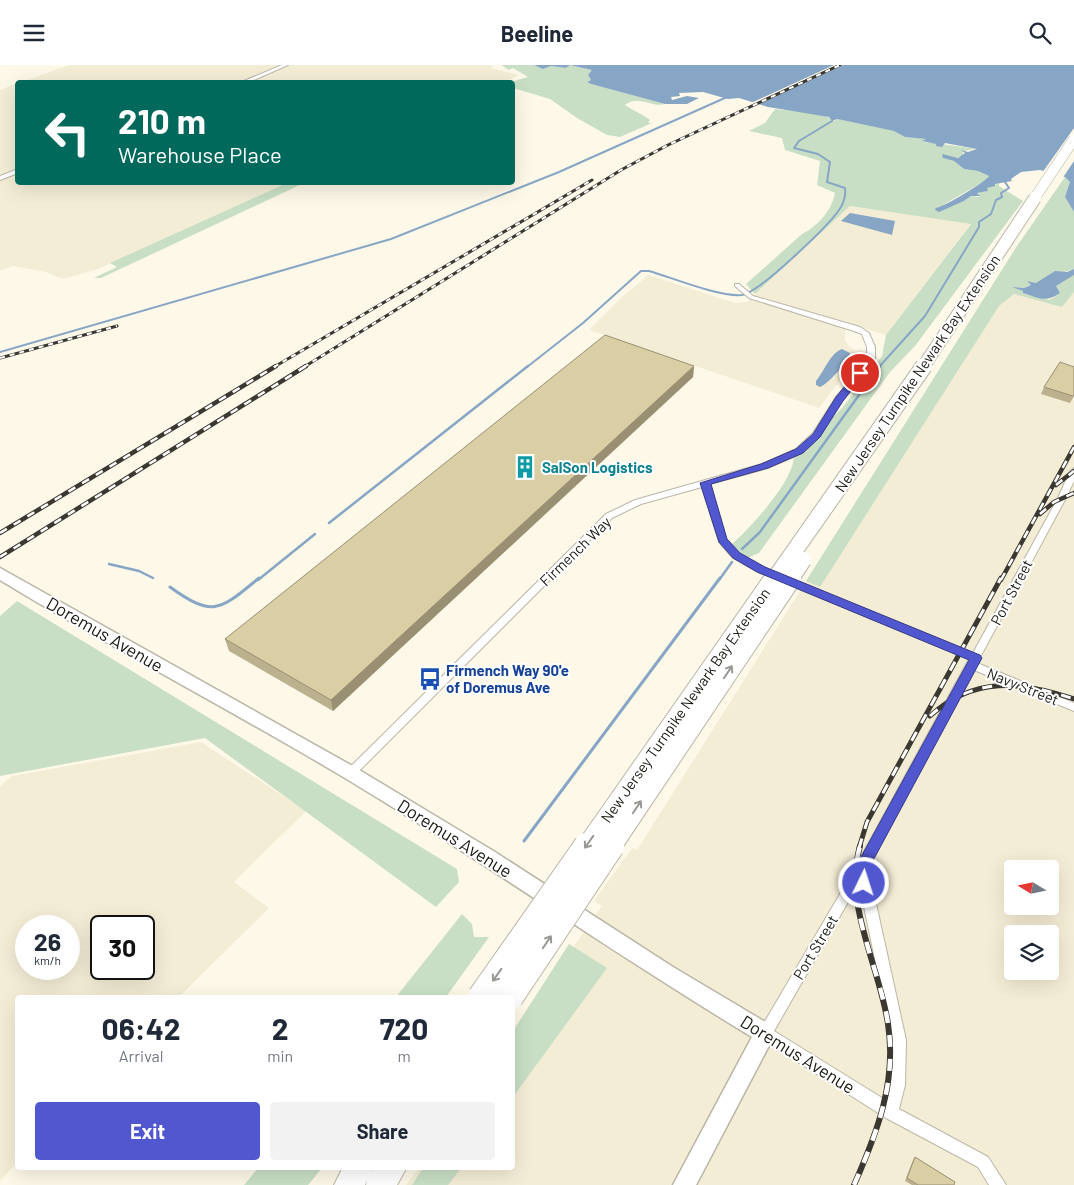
<!DOCTYPE html>
<html lang="en">
<head>
<meta charset="utf-8">
<style>
	:root { --surface:#fff; --page:#f2f2f3; --text:#1f2937; --muted:#747a83; --accent:#5158cf }
	body { margin:0; font-family:Barlow,sans-serif; background:var(--page); color:var(--text); height:100vh; display:flex; flex-direction:column; font-size:19px; white-space:nowrap }
	* { box-sizing:border-box; margin:0 }
	p { font-size:16px; color:var(--muted) }
	.icon { flex:none; width:28px; height:28px; fill:none; stroke:currentColor; stroke-width:2; stroke-linecap:round; stroke-linejoin:round }
	.map { position:relative; flex:1; overflow:hidden }
	.drawer { position:absolute; left:15px; top:930px; width:500px; height:175px; display:flex; flex-direction:column; background:var(--surface); border-radius:5px; box-shadow:0 5px 20px #0002 }
	.drawer>* { flex:none }
	.banner { position:absolute; left:15px; top:15px; width:500px; height:105px; border-radius:5px; box-shadow:0 5px 20px #0002; background:#00695c; color:#fff; overflow:hidden }
	.needle { width:32px; rotate:280deg }
	.buttons { position:absolute; left:1004px; top:795px; display:grid; gap:10px }
	.buttons a { display:grid; place-items:center; width:55px; height:55px; border-radius:5px; background:var(--surface); box-shadow:0 5px 20px #0002; font-size:25px }
	.speed { position:absolute; left:15px; top:850px; display:flex; gap:10px; font-size:25px; font-weight:700; text-align:center }
	.speed>* { display:grid; place-content:center; width:65px; height:65px; border-radius:50%; background:var(--surface); box-shadow:0 5px 20px #0002; line-height:1 }
	.speed small { font-size:12px; font-weight:400 }
	.speed .limit { border:2px solid #111; border-radius:8px; background:#fff; color:#111 }
	.pin { position:absolute; display:grid; place-items:center; width:42px; height:42px; color:#fff; margin:-21px; border:2px solid #fff; border-radius:50%; box-shadow:0 1px 5px #0007 }
	.me { position:absolute; width:55px; margin:-28px; rotate:4deg; stroke-linejoin:round; filter:drop-shadow(0 0 4px #0008) }
	.turn { display:flex; align-items:center; gap:18px; height:105px; padding:0 20px; font-size:22px }
	.turn .icon { width:65px; height:65px; stroke-width:2.5 }
	.turn b { display:block; font-size:35px; line-height:42px }
	.eta { display:flex; justify-content:space-evenly; align-items:center; height:85px; text-align:center }
	.eta b { font-size:30px; font-weight:700; line-height:35px }
	.action { display:flex; gap:10px; margin-top:auto; padding:10px 20px }
	.action a { flex:1; height:58px; border-radius:5px; background:var(--accent); color:#fff; font-size:20px; font-weight:700; line-height:58px; text-align:center }
	.action a+a { background:var(--page); color:var(--text) }
	header { display:flex; justify-content:space-between; align-items:center; height:65px; padding:0 20px; background:var(--surface); font-size:22px; font-weight:700 }
	.map>svg:first-child { display:block }
</style>
</head>
<body>
<header><svg class="icon" aria-label="menu" viewBox="0 0 24 24"><path d="M4 6h16M4 12h16M4 18h16"/></svg>Beeline<svg class="icon" aria-label="search" viewBox="0 0 24 24"><circle cx="10" cy="10" r="6"/><path d="M15 15l6 6"/></svg></header>
<div class="map">
<svg width="1074" height="1120" viewBox="0 0 1074 1120">
	<rect width="100%" height="100%" fill="#fdf8e8"/>
	<g fill="#f4edd6" fill-rule="evenodd">
		<path d="M69,0H494L490,3L519,10L503,18H20Z"/>
		<path d="M17,18L18,118H287L98,204L63,214L46,207L13,201L0,206V25Z"/>
		<path d="M1066,128L1074,147V1120H406L419,1103L512,1102L513,968L602,841L594,836L632,783L637,785L1017,181ZM1012,804H1050V841H1012ZM1012,869H1050V906H1012Z"/>
		<path d="M850,141L971,158L886,270L853,260L845,266V276L859,291L819,343L589,265L621,233L648,210L735,238L747,237Z"/>
		<path d="M201,677L306,746L234,817L269,843L179,932H18L17,1098L0,1116V721L12,711ZM26,861H69V904H26ZM101,861H144V904H101Z"/>
	</g>
	<g fill="#c8dfc5">
		<path d="M501,0H534L546,3L551,1L566,3L570,0L595,5L588,10L591,15L587,17L591,19L665,39C652,43 638,29 625,40C633,46 643,49 650,55L648,58H652L620,72L607,70L577,53L550,34L513,23L512,18L510,17L528,12L513,3L509,5Z"/>
		<path d="M775,44C794,47 819,44 834,56L837,54L895,66L905,72L927,74L923,77C942,79 959,81 977,84L963,86V91L955,93L947,91L943,93L954,96L964,104L978,106L989,111L988,114L943,140L941,145L964,136L971,131L979,132L978,128L987,126V123L999,118V121L1023,136L915,281L890,307L759,488L745,494L731,480C750,463 794,416 794,391L843,342L882,291L886,270L971,159L850,141L755,229L746,219L802,169C818,161 832,145 835,128L817,120L820,96L785,85L782,73L749,66L765,58Z"/>
		<path d="M1065,112L1071,118L1065,132L1074,147V204L1052,210L1036,218L1028,216L1032,219L1024,223L1012,222L1023,226V228L1050,235L1059,229L1056,221L1074,210V227L1062,242L1014,229L999,241L820,522L806,516L1017,181Z"/>
		<path d="M287,118H304L101,213H94L117,202L110,198Z"/>
		<path d="M17,536L457,804L459,817L436,842L205,673L0,711V551Z"/>
		<path d="M462,849L472,859L474,872H489L446,932H396Z"/>
		<path d="M569,879L607,903L513,1032V966Z"/>
		<path d="M258,1103V1102L322,1103L308,1120H244Z"/>
		<path d="M423,1103V1102L461,1103L448,1120H412Z"/>
	</g>
	<g fill="#87a6c5">
		<path d="M534,0H1074V147L1065,132L1070,117L1065,112L1040,105L1021,107L1011,114L1012,116L995,119V121L987,123L988,126L977,128L980,131H971L964,136L939,147L935,145L936,143C944,142 987,116 989,111L978,106L964,104L954,96L943,93L942,89L958,93L965,88L961,85L968,87L977,84L945,78L942,82L936,81V79L922,76L926,74L905,72L894,66L837,54L832,56L829,52L768,42L739,33L728,34L703,27L679,28L680,31L671,32L672,35L687,31L699,33L687,39H665L591,19L587,17L591,15L588,10L592,5L570,0L566,3L551,1L543,4Z"/>
		<path d="M850,148L895,156L892,170L841,156Z"/>
		<path d="M1074,204V210L1056,221L1060,228C1045,238 1039,233 1023,228V226L1012,222L1024,223L1031,220L1027,216L1036,218L1055,206L1067,207Z"/>
		<path d="M842,284L850,288C850,295 827,320 820,322L816,320V316C824,307 830,288 842,284Z"/>
	</g>
	<g fill="#fdf8e8">
		<path d="M834,0H843L755,41L749,39Z"/>
		<path d="M1074,63V96L1062,114L1042,108Z"/>
	</g>
	<g fill="none" stroke-linecap="round" stroke-linejoin="round">
		<g stroke="#87a6c5" stroke-width="2">
			<path d="M0,287L391,174L559,107L727,32"/>
			<path d="M527,302L583,258L641,206H649C673,213 719,232 742,230C759,228 828,161 839,145C844,138 846,131 845,123L827,117L830,97L818,89L794,83L799,76L832,56"/>
			<path d="M879,302L925,251L979,162V157L991,149L996,135L1002,132L1001,128L1009,123L1005,117"/>
		</g>
		<g stroke="#87a6c5" stroke-width="2.5">
			<path d="M329,458L528,301"/>
			<path d="M742,484L760,467L880,301"/>
			<path d="M109,499L139,506L153,513"/>
			<path d="M258,515L315,469"/>
			<path d="M719,515L732,497"/>
		</g>
		<g stroke="#87a6c5" stroke-width="3">
			<path d="M170,522C214,554 221,544 259,513"/>
			<path d="M524,776L720,513"/>
		</g>
		<defs>
			<g id="street">
				<path d="M282,0H288L247,18H239Z"/>
				<path d="M18,104V108L0,115V111Z"/>
				<path d="M735,219H739L753,231L860,262L869,268L875,282V296L842,335L819,372L802,388L768,403L710,419L726,474L739,489L764,503L973,588L1058,433L1070,406L1074,403V416L1066,433L977,598L1074,638V646L974,605L868,802L906,975L905,1020L899,1044L988,1092L1006,1120H989L978,1102L886,1053L760,973L758,968L850,812L969,594L758,507L733,493L719,477L702,422L641,439L612,453L354,711L350,713L346,711L344,708L606,449L635,435L762,399L796,384L813,368L836,332L867,296V282L862,269L854,266L749,233L735,221ZM859,818L892,975L891,1020L887,1036L774,966Z"/>
			</g>
			<path id="secondary" d="M0,503L356,703L495,787L673,902L772,961L775,968L772,975L696,1120H673L752,972C614,889 483,796 345,713C231,645 113,584 0,515Z"/>
			<path id="highway" d="M343,1102H374L372,1107L375,1102H407L397,1120H366L367,1116L365,1120H334Z"/>
		</defs>
		<use href="#street" stroke="#bab6a7" stroke-width="2"/>
		<use href="#secondary" stroke="#bab6a7" stroke-width="3"/>
		<use href="#highway" stroke="#bab6a7" stroke-width="2"/>
		<use href="#street" fill="#fff" fill-rule="evenodd"/>
		<use href="#secondary" fill="#fff" fill-rule="evenodd"/>
		<use href="#highway" fill="#fff" fill-rule="evenodd"/>
		<defs>
			<g id="rail-far3">
				<path d="M0,293L117,261"/>
				<path d="M274,302L592,115"/>
				<path d="M304,302L621,105L668,80L840,0"/>
			</g>
			<g id="rail-far2">
				<path d="M1056,420L1074,406"/>
				<path d="M1040,449L1054,437L1074,428"/>
				<path d="M0,468L276,301"/>
				<path d="M0,492L306,301"/>
				<path d="M1001,515L1074,382"/>
			</g>
			<g id="rail-far1">
				<path d="M930,651C974,611 1021,616 1074,634"/>
				<path d="M859,783L867,757L1001,513"/>
			</g>
			<path id="rail" d="M854,1120C877,1068 897,1017 888,959C880,902 843,840 860,781"/>
		</defs>
		<use href="#rail-far3" stroke="#3a3831" stroke-width="3"/>
		<use href="#rail-far2" stroke="#3a3831" stroke-width="4.5"/>
		<use href="#rail-far1" stroke="#3a3831" stroke-width="5"/>
		<use href="#rail" stroke="#3a3831" stroke-width="6"/>
		<use href="#rail-far3" stroke="#fff" stroke-width="2" stroke-dasharray="5" stroke-linecap="butt"/>
		<use href="#rail-far2" stroke="#fff" stroke-width="2.5" stroke-dasharray="8" stroke-linecap="butt"/>
		<use href="#rail-far1" stroke="#fff" stroke-width="3" stroke-dasharray="10" stroke-linecap="butt"/>
		<use href="#rail" stroke="#fff" stroke-width="4.5" stroke-dasharray="12" stroke-linecap="butt"/>
		<defs>
			<path id="highway-bridge-far4" d="M1034,134L1074,74"/>
			<path id="highway-bridge-far3" d="M923,302L1035,133"/>
			<g id="highway-bridge-far2">
				<path d="M774,515L924,301"/>
				<path d="M790,515L803,495"/>
			</g>
			<g id="highway-bridge-far1">
				<path d="M586,783L775,513"/>
				<path d="M610,783L791,513"/>
			</g>
			<g id="highway-bridge">
				<path d="M481,932L587,781"/>
				<path d="M510,932L611,781"/>
			</g>
		</defs>
		<use href="#highway-bridge-far4" stroke="#bab6a7" stroke-width="11" stroke-linecap="butt"/>
		<use href="#highway-bridge-far3" stroke="#bab6a7" stroke-width="14" stroke-linecap="butt"/>
		<use href="#highway-bridge-far2" stroke="#bab6a7" stroke-width="18" stroke-linecap="butt"/>
		<use href="#highway-bridge-far1" stroke="#bab6a7" stroke-width="22" stroke-linecap="butt"/>
		<use href="#highway-bridge" stroke="#bab6a7" stroke-width="28" stroke-linecap="butt"/>
		<use href="#highway-bridge-far4" stroke="#fff" stroke-width="10"/>
		<use href="#highway-bridge-far3" stroke="#fff" stroke-width="12"/>
		<use href="#highway-bridge-far2" stroke="#fff" stroke-width="16"/>
		<use href="#highway-bridge-far1" stroke="#fff" stroke-width="20"/>
		<use href="#highway-bridge" stroke="#fff" stroke-width="26"/>
	</g>
	<g fill="#bbb18e">
		<path d="M694,301L693,312L333,646L229,586L225,574Z"/>
		<path d="M1044,322L1074,331L1070,338L1041,329Z"/>
		<path d="M915,1092L954,1120H912L905,1116L913,1095Z"/>
	</g>
	<path fill="#999074" d="M694,301L693,312L333,646L331,635Z"/>
	<g fill="#dacea5" stroke="#999074">
		<path d="M605,270L694,301L331,635L225,574Z"/>
		<path d="M1060,297L1074,302V329L1073,331L1044,322Z"/>
		<path d="M915,1092L955,1117L954,1120H918L907,1113Z"/>
	</g>
	<defs><path id="oneway-shaft" d="M-6 0H5M1.5-3L5.5 0L1.5 3" fill="none" stroke-width="1.6" stroke-linecap="round" stroke-linejoin="round" transform="scale(1.25)"/></defs>
	<g stroke="#989895">
		<use href="#oneway-shaft" transform="translate(728 607) rotate(-56)"/>
		<use href="#oneway-shaft" transform="translate(637 742) rotate(-56)"/>
		<use href="#oneway-shaft" transform="translate(589 777) rotate(125)"/>
		<use href="#oneway-shaft" transform="translate(547 877) rotate(-56)"/>
		<use href="#oneway-shaft" transform="translate(497 910) rotate(125)"/>
	</g>
	<path fill="#5158cf" stroke="#353987" d="M857,307L865,308L843,336L820,372L803,388L768,403L711,419L727,474L740,488L765,502L980,590L982,593L869,803L871,818L869,822L864,824L859,822L855,803L969,595L757,507L733,493L719,477L700,418L761,399L796,384L813,369L836,332Z"/>
	<defs>
		<symbol id="building-bare" viewBox="-9 -9 18 18"><path d="M-4-6H4V6H1V3H-1V6H-4ZM-2.5-4.3h1.7v1.8h-1.7ZM.8-4.3h1.7v1.8H.8ZM-2.5-1h1.7V.8h-1.7ZM.8-1h1.7V.8H.8Z" fill="#0f9aa8" stroke="#fff" stroke-width="2.5" paint-order="stroke"/></symbol>
		<symbol id="bus-bare" viewBox="-9 -9 18 18"><path d="M-5-6H5V4H4V6H2V4H-2V6H-4V4H-5ZM-3.5-4V0h7V-4ZM-3.5 1.2v1.5H-2V1.2ZM2 1.2v1.5H3.5V1.2Z" fill="#1a4fb4" stroke="#fff" stroke-width="2.5" paint-order="stroke"/></symbol>
	</defs>
	<g fill-rule="evenodd">
		<use href="#building-bare" x="509" y="386" width="32" height="32"/>
		<use href="#bus-bare" x="414" y="598" width="32" height="32"/>
	</g>
	<g text-anchor="middle" dominant-baseline="central" stroke-width="4" stroke-linejoin="round" paint-order="stroke">
		<g font-size="15" fill="#1b1a14" stroke="#fff">
			<text transform="translate(917 308) rotate(-56)">New Jersey Turnpike Newark Bay Extension</text>
			<text transform="translate(575 486) rotate(-44)">Firmench Way</text>
			<text transform="translate(1011 527) rotate(-62)">Port Street</text>
			<text transform="translate(1023 621) rotate(22)">Navy Street</text>
			<text transform="translate(685 640) rotate(-55)">New Jersey Turnpike Newark Bay Extension</text>
			<text transform="translate(815 882) rotate(-59)">Port Street</text>
		</g>
		<g font-size="15" font-weight="bold" fill="#0d838f" stroke="#fff" text-anchor="start">
			<text x="542" y="402">SalSon Logistics</text>
		</g>
		<g font-size="15" font-weight="bold" fill="#164399" stroke="#fff" text-anchor="start">
			<text x="446" y="605">Firmench Way 90'e<tspan x="446" dy="17">of Doremus Ave</tspan></text>
		</g>
		<g font-size="18" fill="#1b1a14" stroke="#fff">
			<text transform="translate(105 569) rotate(30)">Doremus Avenue</text>
			<text transform="translate(455 773) rotate(32)">Doremus Avenue</text>
			<text transform="translate(798 989) rotate(32)">Doremus Avenue</text>
		</g>
	</g>
</svg>
<div class="buttons">
<a><svg class="needle" viewBox="-14 -14 28 28"><path d="M0-13l5 13h-10z" fill="#e53935"/><path d="M0 13l5-13h-10z" fill="#747a83"/></svg></a>
<a><svg class="icon" aria-label="layers" viewBox="0 0 24 24"><path d="M12 4l9 5-9 5-9-5zM3 14l9 5 9-5"/></svg></a>
</div>
<div class="speed"><div>26<small>km/h</small></div><div class="limit">30</div></div>
<div class="pin" style="left:860px;top:308px;background:#d93025"><svg class="icon" aria-label="arrive" viewBox="0 0 24 24"><path d="M6 21V4h12l-3 4 3 4H6"/></svg></div>
<svg class="me" style="left:864px;top:818px" viewBox="-20 -20 40 40"><circle r="17" fill="#5158cf" stroke="#fff" stroke-width="3"/><path d="M0-11L8 9 0 5-8 9z" fill="#fff"/></svg>
<div class="banner">
<div class="turn"><svg class="icon" aria-label="left" viewBox="0 0 24 24"><path d="M17 20v-9H6M10 6l-5 5 5 5"/></svg><div><b>210 m</b>Warehouse Place</div></div>
</div>
<section class="drawer">
<div class="eta">
<div><b>06:42</b><p>Arrival</p></div>
<div><b>2</b><p>min</p></div>
<div><b>720</b><p>m</p></div>
</div>
<div class="action"><a>Exit</a><a>Share</a></div>
</section>
</div>
</body>
</html>
